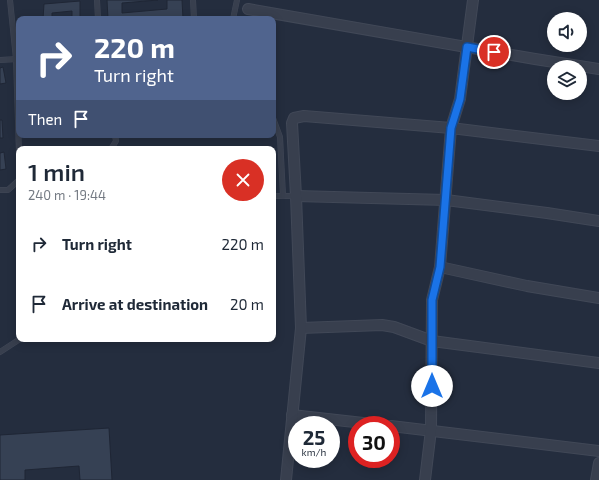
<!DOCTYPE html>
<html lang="en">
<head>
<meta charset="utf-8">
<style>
	:root { --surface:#fff; --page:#f2f2f3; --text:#1f2937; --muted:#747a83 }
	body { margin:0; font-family:"Exo 2",sans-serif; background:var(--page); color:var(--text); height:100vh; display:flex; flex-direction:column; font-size:15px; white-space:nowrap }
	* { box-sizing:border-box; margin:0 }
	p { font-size:13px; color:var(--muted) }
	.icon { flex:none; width:22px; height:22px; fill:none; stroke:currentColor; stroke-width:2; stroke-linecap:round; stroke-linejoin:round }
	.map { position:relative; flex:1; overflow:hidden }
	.details { position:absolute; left:16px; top:146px; width:260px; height:196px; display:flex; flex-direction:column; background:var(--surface); border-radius:8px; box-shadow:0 2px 10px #0003 }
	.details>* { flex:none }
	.guide { position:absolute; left:16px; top:16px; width:260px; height:122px; border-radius:8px; box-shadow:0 2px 10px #0003; background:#50648e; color:#fff; overflow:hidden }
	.buttons { position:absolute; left:547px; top:12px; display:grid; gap:8px }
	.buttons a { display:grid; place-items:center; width:40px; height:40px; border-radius:50%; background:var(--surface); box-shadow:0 2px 10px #0003; font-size:20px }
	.speed { position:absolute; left:288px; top:416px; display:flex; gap:8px; font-size:20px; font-weight:700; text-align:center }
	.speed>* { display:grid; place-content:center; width:52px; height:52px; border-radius:50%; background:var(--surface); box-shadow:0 2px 10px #0003; line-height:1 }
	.speed small { font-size:10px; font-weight:400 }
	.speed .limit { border:6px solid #d22; background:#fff; color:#111 }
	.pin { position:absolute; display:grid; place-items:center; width:34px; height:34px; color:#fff; margin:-17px; border:2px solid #fff; border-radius:50%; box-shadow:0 1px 4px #0007 }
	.me { position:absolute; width:44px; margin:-22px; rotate:0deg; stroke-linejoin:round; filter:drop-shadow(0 0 3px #0008) }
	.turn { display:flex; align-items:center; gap:14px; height:84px; padding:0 12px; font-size:18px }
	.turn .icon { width:52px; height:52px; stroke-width:2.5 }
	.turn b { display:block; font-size:28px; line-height:34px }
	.then { display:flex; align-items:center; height:38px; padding:0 12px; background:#0003; gap:8px; font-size:15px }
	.round { display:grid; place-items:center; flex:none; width:42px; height:42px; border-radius:21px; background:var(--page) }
	.head { display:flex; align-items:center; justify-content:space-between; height:68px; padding:0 12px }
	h1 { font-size:24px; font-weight:600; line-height:30px }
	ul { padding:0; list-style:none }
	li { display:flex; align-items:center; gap:12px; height:60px; padding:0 12px }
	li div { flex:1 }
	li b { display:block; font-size:15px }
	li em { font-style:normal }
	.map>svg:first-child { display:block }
</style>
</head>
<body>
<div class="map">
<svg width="599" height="480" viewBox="0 0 599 480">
	<rect width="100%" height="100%" fill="#242d3e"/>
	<g fill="#364154" stroke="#1f2635">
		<path d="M107,0H158L122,3V13L167,9V0H182L183,19H108Z"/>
		<path d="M80,1V19H95H72V11L52,13V19H43L44,4Z"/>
		<path d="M3,67L6,83L0,84V68Z"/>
		<path d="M0,120H2L3,138H0Z"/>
		<path d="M4,152L6,169L0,170V153Z"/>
		<path d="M109,428L112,480H80L79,466L25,470V480H0V435Z"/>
	</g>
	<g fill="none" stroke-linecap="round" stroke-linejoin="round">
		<defs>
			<g id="lane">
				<path d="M10,0L16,59L19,153"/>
				<path d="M97,0L98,19"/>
				<path d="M193,0L194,19"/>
				<path d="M233,19L237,0"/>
				<path d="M0,60L18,59"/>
				<path d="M273,118L280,137L283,196"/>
				<path d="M111,149L116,141L115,135"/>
				<path d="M0,190H8L19,180"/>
				<path d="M273,196H296"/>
				<path d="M0,352L20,339"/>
			</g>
			<g id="street">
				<path d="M248,9L535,59L599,69"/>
				<path d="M296,196L446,200L547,213L599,221"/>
				<path d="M440,267L527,286L599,298"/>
				<path d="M301,328L382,325L394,327L432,341L599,363"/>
				<path d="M292,415L381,425"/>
				<path d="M391,426L599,451"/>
				<path d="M286,480L301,328L296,196L292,123L294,118L304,116L451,128L599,146"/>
				<path d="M425,480L431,430L432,300L440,267L451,128L460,99L473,0"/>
				<path d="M596,480L599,463"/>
			</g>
		</defs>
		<use href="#lane" stroke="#414857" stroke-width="6"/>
		<use href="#street" stroke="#414857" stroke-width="12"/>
		<use href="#lane" stroke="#383f4e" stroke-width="5"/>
		<use href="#street" stroke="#383f4e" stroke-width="10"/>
	</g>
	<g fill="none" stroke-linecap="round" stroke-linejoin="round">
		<defs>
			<path id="route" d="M432,386V300L440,267L451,128L460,99L467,47L494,52"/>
		</defs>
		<use href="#route" stroke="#114b97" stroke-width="10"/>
		<use href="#route" stroke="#1a73e8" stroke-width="7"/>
	</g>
</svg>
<div class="buttons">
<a><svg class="icon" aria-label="sound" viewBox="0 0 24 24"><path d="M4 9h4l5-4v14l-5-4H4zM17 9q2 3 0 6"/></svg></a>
<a><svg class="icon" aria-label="layers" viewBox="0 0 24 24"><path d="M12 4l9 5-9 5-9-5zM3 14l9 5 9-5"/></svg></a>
</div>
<div class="speed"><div>25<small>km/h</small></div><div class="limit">30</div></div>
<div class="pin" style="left:494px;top:52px;background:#d93025"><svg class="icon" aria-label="arrive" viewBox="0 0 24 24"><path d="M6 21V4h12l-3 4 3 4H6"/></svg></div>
<svg class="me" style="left:432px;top:386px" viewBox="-20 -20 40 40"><circle r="19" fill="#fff"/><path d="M0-13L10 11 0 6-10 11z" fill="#1a73e8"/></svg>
<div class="guide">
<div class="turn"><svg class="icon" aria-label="right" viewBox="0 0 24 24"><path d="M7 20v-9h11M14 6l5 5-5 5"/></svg><div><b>220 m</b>Turn right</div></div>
<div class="then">Then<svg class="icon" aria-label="arrive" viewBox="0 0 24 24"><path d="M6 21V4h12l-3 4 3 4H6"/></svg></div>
</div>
<section class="details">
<div class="head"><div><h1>1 min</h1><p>240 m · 19:44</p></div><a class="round" style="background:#d93025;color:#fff"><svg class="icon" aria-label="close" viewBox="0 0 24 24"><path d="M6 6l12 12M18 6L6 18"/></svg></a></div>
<ul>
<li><svg class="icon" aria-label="right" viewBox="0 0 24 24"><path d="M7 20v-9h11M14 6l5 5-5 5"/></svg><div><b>Turn right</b></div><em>220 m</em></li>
<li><svg class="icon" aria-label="arrive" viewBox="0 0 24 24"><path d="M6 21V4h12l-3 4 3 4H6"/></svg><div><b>Arrive at destination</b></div><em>20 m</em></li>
</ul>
</section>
</div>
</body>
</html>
